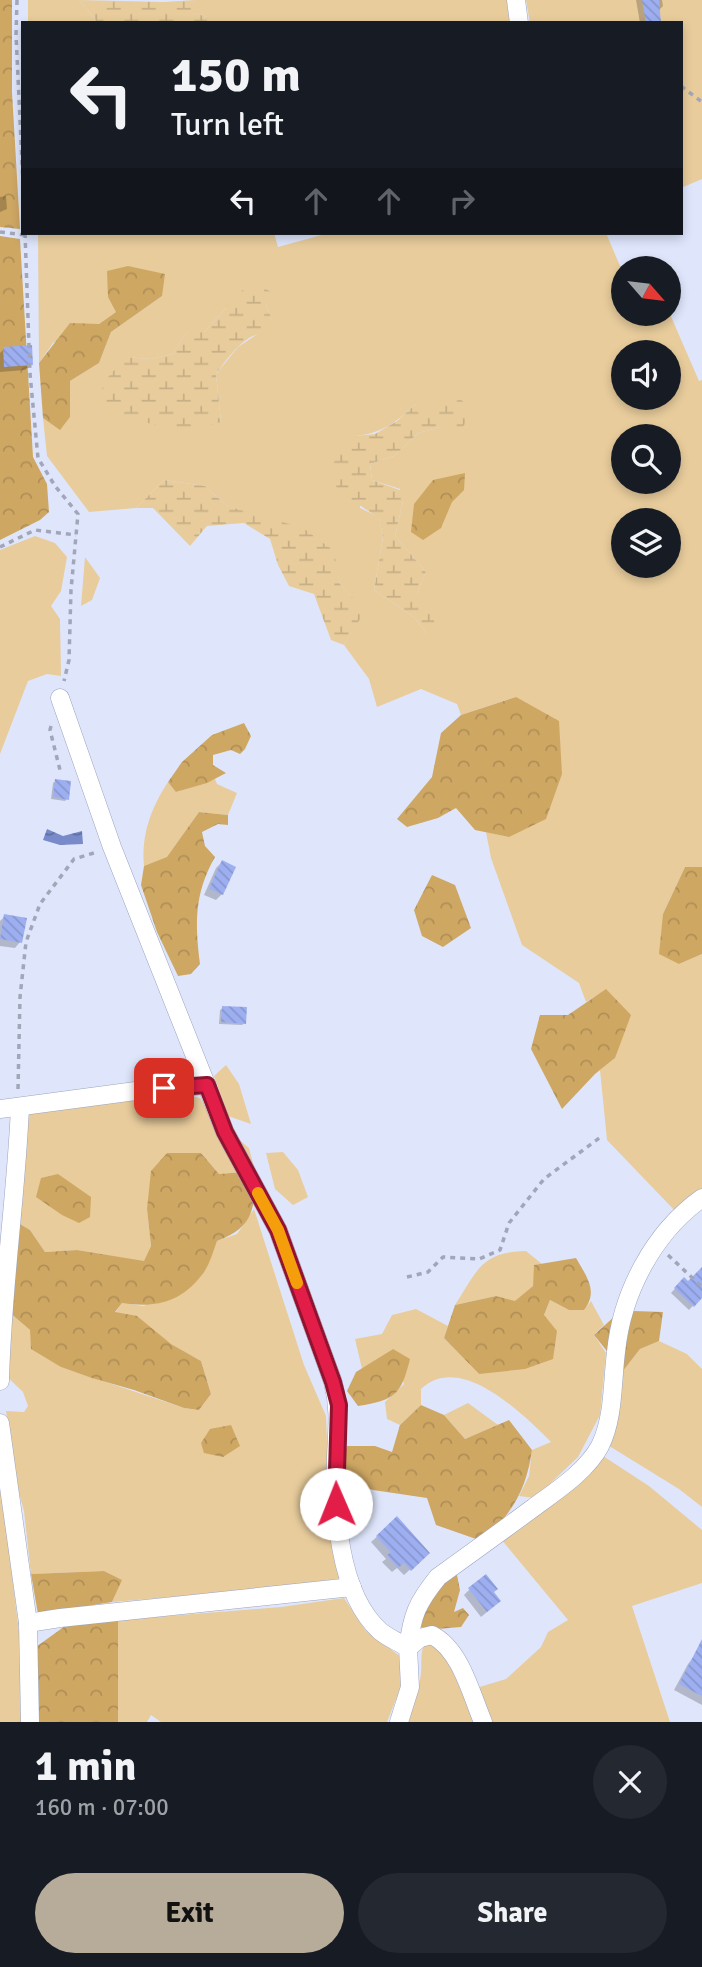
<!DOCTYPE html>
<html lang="en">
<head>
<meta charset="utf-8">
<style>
	:root { --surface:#171b24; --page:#242831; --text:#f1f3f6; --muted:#9ea1a6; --accent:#b7ac99 }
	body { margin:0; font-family:Signika,sans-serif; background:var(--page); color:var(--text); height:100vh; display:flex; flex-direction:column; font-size:26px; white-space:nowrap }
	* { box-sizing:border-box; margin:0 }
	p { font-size:23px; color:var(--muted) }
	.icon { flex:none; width:38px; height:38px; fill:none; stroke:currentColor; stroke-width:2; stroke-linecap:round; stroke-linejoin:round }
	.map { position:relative; height:1722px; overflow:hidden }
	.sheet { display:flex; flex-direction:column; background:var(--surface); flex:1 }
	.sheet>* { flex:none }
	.top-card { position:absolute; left:21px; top:21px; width:662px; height:214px; border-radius:0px; box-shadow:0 4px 10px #0003; background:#171b24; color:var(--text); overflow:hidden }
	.needle { width:46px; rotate:118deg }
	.tools { position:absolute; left:611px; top:256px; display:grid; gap:14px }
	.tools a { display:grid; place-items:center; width:70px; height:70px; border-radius:50%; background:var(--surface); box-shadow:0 4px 10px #0003; font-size:35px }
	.pin { position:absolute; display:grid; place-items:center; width:60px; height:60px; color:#fff; margin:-30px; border-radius:14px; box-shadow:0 4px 10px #0006 }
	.me { position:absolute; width:77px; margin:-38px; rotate:359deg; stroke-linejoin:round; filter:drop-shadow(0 0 5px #0008) }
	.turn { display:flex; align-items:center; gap:24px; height:147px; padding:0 35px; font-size:32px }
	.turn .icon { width:91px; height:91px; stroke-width:2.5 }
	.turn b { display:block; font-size:49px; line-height:60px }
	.lanes { display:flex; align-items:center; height:66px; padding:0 35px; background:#0003; justify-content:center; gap:35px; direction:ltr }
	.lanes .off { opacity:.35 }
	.round { display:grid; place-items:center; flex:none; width:74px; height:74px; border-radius:37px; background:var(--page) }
	.summary { display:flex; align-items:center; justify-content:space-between; height:119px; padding:0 35px }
	h1 { font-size:42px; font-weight:800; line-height:52px }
	.button { display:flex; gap:14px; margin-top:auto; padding:14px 35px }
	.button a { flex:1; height:80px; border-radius:42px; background:var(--accent); color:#111; font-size:28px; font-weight:800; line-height:80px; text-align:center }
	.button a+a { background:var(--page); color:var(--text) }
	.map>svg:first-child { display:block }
</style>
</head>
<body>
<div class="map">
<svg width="702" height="1722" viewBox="0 0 702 1722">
	<defs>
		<pattern id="forest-crowns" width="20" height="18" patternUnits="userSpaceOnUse" patternTransform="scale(1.75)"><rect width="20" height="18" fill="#cea763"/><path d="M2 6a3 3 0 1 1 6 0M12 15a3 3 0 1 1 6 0" fill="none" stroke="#b08f56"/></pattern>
		<pattern id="wetland-marsh" width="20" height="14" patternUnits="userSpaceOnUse" patternTransform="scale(1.75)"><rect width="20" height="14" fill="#e8cc9c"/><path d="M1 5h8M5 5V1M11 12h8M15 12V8" fill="none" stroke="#c6af86"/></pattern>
		<pattern id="water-waves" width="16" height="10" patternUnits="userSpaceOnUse" patternTransform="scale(1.75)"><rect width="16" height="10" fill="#788ac9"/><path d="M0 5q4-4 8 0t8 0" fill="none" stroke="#6270a3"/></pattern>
		<pattern id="building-back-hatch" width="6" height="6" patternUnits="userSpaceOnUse" patternTransform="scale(1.75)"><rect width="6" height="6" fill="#9daff1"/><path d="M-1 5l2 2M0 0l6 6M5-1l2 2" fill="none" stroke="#8796ce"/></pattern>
	</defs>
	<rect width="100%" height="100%" fill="#dfe6fc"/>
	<g fill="#e8cc9c" fill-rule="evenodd">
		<path d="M28,0H79L98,23H28Z"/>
		<path d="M195,0H507L510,23H206L207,17L191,13Z"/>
		<path d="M526,0H702V179L681,188V23H530Z"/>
		<path d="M38,233H274L278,247L329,233H606L623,273V313L669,312L699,381L702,380V867H685L663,914L679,964L702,954V1195L678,1214L607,1140L600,1070L615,1058L606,990L586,1002L579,983L522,945L491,858L486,832L509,837L516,697L461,715L457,704L421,689L377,707L369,679L344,645L364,611L340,584L333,551L261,517L227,506L205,486L164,480L136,508L89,512L47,456L43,418L60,429L70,381L99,363L111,332L162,296L116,312L99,324L53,343L39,363ZM266,305L272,319L259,333L238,347L216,374L221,422H124L126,357L150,359L173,354L187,332H204L226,308ZM623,352H668V397H623ZM416,404L463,427H441L418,433L394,456L370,464L372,480L400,489L403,501L395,536L426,572L417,593L427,634L414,617L374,590L383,537L379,517L360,508L356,436C383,433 396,422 416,404ZM623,436H668V481H623ZM623,520H668V565H623Z"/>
		<path d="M35,536L55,543L67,557L61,591L51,606L60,619L61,676L47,674L28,681L0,754V550Z"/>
		<path d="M85,557L100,578L92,600L81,606Z"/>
		<path d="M215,779L217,784L237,793L228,815L199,812L167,858L144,866C141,835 151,808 168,782L177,792Z"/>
		<path d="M226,1065L239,1084L251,1124L228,1116L214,1076Z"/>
		<path d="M171,1092L200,1098L210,1115L249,1148L255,1171L219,1174L201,1153L147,1209L151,1246L144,1262L77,1250L45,1252L30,1230L20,1224L29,1108L143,1097L153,1110L164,1106Z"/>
		<path d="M283,1152L298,1170L308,1197L293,1205L275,1189L266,1153Z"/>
		<path d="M254,1209L304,1365L326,1416L329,1494L327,1525L343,1578L257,1590L112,1602L121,1580L104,1571L31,1574L24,1511L16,1482L6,1411L24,1412L28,1406L23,1392L3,1373L9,1312L30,1330L61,1367L184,1408L199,1410L211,1394L201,1361L115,1313L122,1303L144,1306L202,1275L217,1241L237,1234Z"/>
		<path d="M526,1251L542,1264L535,1265L533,1286L515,1302L496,1296L455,1305C477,1271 481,1252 526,1251Z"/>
		<path d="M550,1300L569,1310H584L591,1301L604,1325L594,1335L606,1353L600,1415L578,1457L535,1498L519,1496L529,1476L532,1450L551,1442C523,1414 460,1351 421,1389V1405L400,1425L387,1419L385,1402L404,1384L393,1349L362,1369L355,1339L382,1334L392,1315L416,1309L448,1326L444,1338L479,1374L544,1315Z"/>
		<path d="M659,1341L687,1354L702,1369V1507L679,1489L606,1444L623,1371L640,1349Z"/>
		<path d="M468,1403L498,1425L465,1439L444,1415Z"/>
		<path d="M603,1456L649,1486L702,1530V1583L632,1606L670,1722H487L473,1689L506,1679L541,1647L548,1632L568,1620L501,1539C540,1517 572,1488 603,1456Z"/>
		<path d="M0,1479L20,1640L22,1722H0Z"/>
		<path d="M344,1598L366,1631L401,1657L402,1684L387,1722H161L151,1715L147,1722H118V1620L281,1607Z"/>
		<path d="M430,1644L438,1647L446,1656L475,1722H408C414,1706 419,1689 421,1673C422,1662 420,1655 424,1645Z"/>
	</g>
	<g fill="url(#forest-crowns)">
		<path d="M0,0H12V92L20,229L0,227Z"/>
		<path d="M0,236L20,239L33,457L47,484L49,512L40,520L0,540Z"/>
		<path d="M128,266L165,274L162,296L111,332L99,363L70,381V417L60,430L43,418L39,363L70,323L99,324L116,312L108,297L107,271Z"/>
		<path d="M465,473L464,490L452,502L441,528L423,540L411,532L414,504L433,480Z"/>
		<path d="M516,697L559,721L562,774L546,819L509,837L475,830L456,808L438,818L407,827L397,819L432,777L441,733L461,715Z"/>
		<path d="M244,723L251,736L245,749L240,754L231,750L213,755V765L226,773L207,783L176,792L168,782L182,762L212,735Z"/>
		<path d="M199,812L228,815V825L218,824L202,832L205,846L215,857C194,894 195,923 200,964L191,974L178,976L157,932L141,885L144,866L167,857Z"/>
		<path d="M685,867H702V954L679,964L659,954L663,914Z"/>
		<path d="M432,875L455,885L471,928L443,947L422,936L414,910Z"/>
		<path d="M606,989L631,1015L615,1058L595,1074L562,1109L531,1049L540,1015H568Z"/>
		<path d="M167,1153H201L219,1174L255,1171C254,1208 256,1226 217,1241C213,1252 209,1267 201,1276C180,1303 154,1308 122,1303L115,1312L137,1316L171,1344L201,1361L211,1394L199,1410L184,1408L134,1390L92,1378L61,1367L31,1349L30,1330L9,1312L20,1224L30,1230L45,1252L77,1250L144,1261L151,1246L147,1209L151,1171Z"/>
		<path d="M58,1174L91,1197L90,1217L79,1223L62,1215L36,1197L41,1178Z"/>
		<path d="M576,1258C586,1276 599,1291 584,1310H569L550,1300L544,1315L557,1331L553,1359L525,1369L479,1374L444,1338L455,1305L496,1296L515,1301L533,1286L534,1265Z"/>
		<path d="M634,1311L663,1312L659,1341L640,1349L623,1371L594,1335L616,1315Z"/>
		<path d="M393,1349L410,1359C401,1395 395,1400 358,1406L347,1391L356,1372Z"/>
		<path d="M421,1405L444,1415L465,1439L509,1420L532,1450C527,1487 511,1522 476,1539L436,1525L427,1498L373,1490L349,1483L341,1466L347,1446H375L392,1452L400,1425Z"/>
		<path d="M231,1425L240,1446L223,1457L204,1453L201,1443L210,1429Z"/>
		<path d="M456,1570L460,1590L454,1612L463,1608L469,1615L461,1627L437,1629L417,1627C423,1604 436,1584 456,1570Z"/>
		<path d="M104,1571L122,1580L112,1602L38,1614L31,1574Z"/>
		<path d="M118,1620V1722H38L36,1647L65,1626Z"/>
	</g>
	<g fill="url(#wetland-marsh)">
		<path d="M79,0L164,2L195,0L192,13L208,17L206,23H98Z"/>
		<path d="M251,281L271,292L266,305L272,319L268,333C245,332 229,357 216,374L221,422L189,431L148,423H124L104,403L102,384L126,357L150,359L173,354L187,332H204Z"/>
		<path d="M461,400L473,409L463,427H441L418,433L394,456L370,464L372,480L408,493L403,501L395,536L426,572L417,593L431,609L436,629L427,634L414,617L374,590L383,537L379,518L338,491L329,467L356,436L375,434L397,421L416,404Z"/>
		<path d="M164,480L205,486L227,506L303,528L334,551L340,584L365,611L344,645L331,640L314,594L289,586L278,565L270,539L244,523L207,526L190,546L153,508H136Z"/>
	</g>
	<path fill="url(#water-waves)" d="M47,829L63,836L82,831L83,844L60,845L43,840Z"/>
	<g fill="#0003">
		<path d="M636,0H662L663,6L658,11L659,23H640Z"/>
		<path d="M6,196L7,209L0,212V197Z"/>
		<path d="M4,349L31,364L25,370L0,372V353Z"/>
		<path d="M56,781L67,799L65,801L51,799L53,783Z"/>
		<path d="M222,862V894L216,900L204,895L216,868Z"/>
		<path d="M5,916L20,942L15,948L0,946V921Z"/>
		<path d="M223,1008L245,1023L242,1025L219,1024L220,1010Z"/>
		<path d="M702,1269V1296L689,1310L671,1293L684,1279L688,1283Z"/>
		<path d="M397,1519L428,1553L404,1575L397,1568L392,1572L382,1562L386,1559L371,1542Z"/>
		<path d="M470,1589L492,1592L493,1607L481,1617L464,1595Z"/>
		<path d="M702,1657V1705L674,1690L688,1664L693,1658Z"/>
	</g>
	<g fill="url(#building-back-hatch)">
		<path d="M642,0H659L661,23H646Z"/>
		<path d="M32,345L33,365L4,367L3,347Z"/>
		<path d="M55,779L71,781L69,800L53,797Z"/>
		<path d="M222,860L236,867L223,895L209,889Z"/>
		<path d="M4,914L27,918L22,943L0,939Z"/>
		<path d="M222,1006L247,1007L246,1024L221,1022Z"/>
		<path d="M702,1267V1298L694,1307L674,1288L684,1277L688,1281Z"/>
		<path d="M397,1516L430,1553L411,1571L404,1563L398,1568L387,1555L391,1552L376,1536Z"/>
		<path d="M486,1574L498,1589L494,1592L501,1601L487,1612L468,1588Z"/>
		<path d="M702,1639V1696L679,1684Z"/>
	</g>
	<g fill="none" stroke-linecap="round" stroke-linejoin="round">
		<defs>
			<g id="minor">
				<path d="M516,0L519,23"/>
				<path d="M60,698L112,847L225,1132L278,1230L333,1382C340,1410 337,1430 336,1457C334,1510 338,1593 380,1631C388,1638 399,1642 408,1648L410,1687L399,1722"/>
				<path d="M0,1109L143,1090L207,1085"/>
				<path d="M0,1381C2,1290 16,1199 20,1107"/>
				<path d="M0,1423L28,1623L30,1722"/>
				<path d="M28,1623L60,1618L352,1587"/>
				<path d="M408,1648C412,1615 417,1603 438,1577C470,1554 502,1531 533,1508C556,1491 586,1472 600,1446C614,1418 612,1383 616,1352C622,1293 653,1233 702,1198"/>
				<path d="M408,1648L420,1638L432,1635C461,1650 471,1694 483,1722"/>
			</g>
		</defs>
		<use href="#minor" stroke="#9ca4bf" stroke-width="19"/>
		<g stroke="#a1a6b8" stroke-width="3.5" stroke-dasharray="5 5" stroke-linecap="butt">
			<path d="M17,0L16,35L23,183"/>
			<path d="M681,86L702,102"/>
			<path d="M0,232L25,235"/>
			<path d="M25,233L30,374L38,458L55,486L78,514L71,590L69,660L64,681"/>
			<path d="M0,547L35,530L76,535"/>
			<path d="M51,726L50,730L60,770"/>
			<path d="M18,1089L20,997L26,942L40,904L74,859L97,852"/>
			<path d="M668,1255L702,1287"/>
			<path d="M407,1277L428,1272L443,1257L479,1259L500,1250L509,1223L544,1179L602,1136"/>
		</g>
		<use href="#minor" stroke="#fff" stroke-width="18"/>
	</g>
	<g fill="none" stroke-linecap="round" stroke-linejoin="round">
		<defs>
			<path id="route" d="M164,1088L207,1085L225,1132L278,1230L333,1382L339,1405L336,1504"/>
		</defs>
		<use href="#route" stroke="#92132f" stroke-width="18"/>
		<use href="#route" stroke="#e11d48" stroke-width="12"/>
		<path stroke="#f59e0b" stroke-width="12" d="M258,1193L278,1230L297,1283"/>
	</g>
</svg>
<div class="tools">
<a><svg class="needle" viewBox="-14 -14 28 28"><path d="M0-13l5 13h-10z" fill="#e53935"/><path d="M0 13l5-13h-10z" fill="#9ea1a6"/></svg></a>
<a><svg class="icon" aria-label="sound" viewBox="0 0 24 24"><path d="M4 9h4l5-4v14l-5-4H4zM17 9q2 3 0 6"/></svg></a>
<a><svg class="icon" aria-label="search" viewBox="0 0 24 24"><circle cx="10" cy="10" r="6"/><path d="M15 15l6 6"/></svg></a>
<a><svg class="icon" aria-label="layers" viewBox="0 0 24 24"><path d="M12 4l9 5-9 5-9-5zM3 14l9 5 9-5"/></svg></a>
</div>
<div class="pin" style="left:164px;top:1088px;background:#d93025"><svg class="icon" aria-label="arrive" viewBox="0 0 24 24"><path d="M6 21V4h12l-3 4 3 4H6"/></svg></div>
<svg class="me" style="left:336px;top:1504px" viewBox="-20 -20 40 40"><circle r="19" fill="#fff"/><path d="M0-13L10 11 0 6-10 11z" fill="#e11d48"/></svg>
<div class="top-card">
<div class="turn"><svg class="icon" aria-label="left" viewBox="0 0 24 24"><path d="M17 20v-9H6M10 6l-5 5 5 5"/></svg><div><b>150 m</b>Turn left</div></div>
<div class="lanes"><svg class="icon" aria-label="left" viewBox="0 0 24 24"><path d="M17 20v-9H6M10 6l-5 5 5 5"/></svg><svg class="icon off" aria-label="ahead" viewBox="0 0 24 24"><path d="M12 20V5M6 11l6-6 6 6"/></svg><svg class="icon off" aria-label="ahead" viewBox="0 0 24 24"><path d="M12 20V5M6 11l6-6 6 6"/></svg><svg class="icon off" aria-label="right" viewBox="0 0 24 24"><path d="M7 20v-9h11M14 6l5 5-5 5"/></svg></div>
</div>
</div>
<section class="sheet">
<div class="summary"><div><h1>1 min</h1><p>160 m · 07:00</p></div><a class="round"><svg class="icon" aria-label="close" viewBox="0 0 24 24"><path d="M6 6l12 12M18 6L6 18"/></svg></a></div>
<div class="button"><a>Exit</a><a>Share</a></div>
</section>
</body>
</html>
